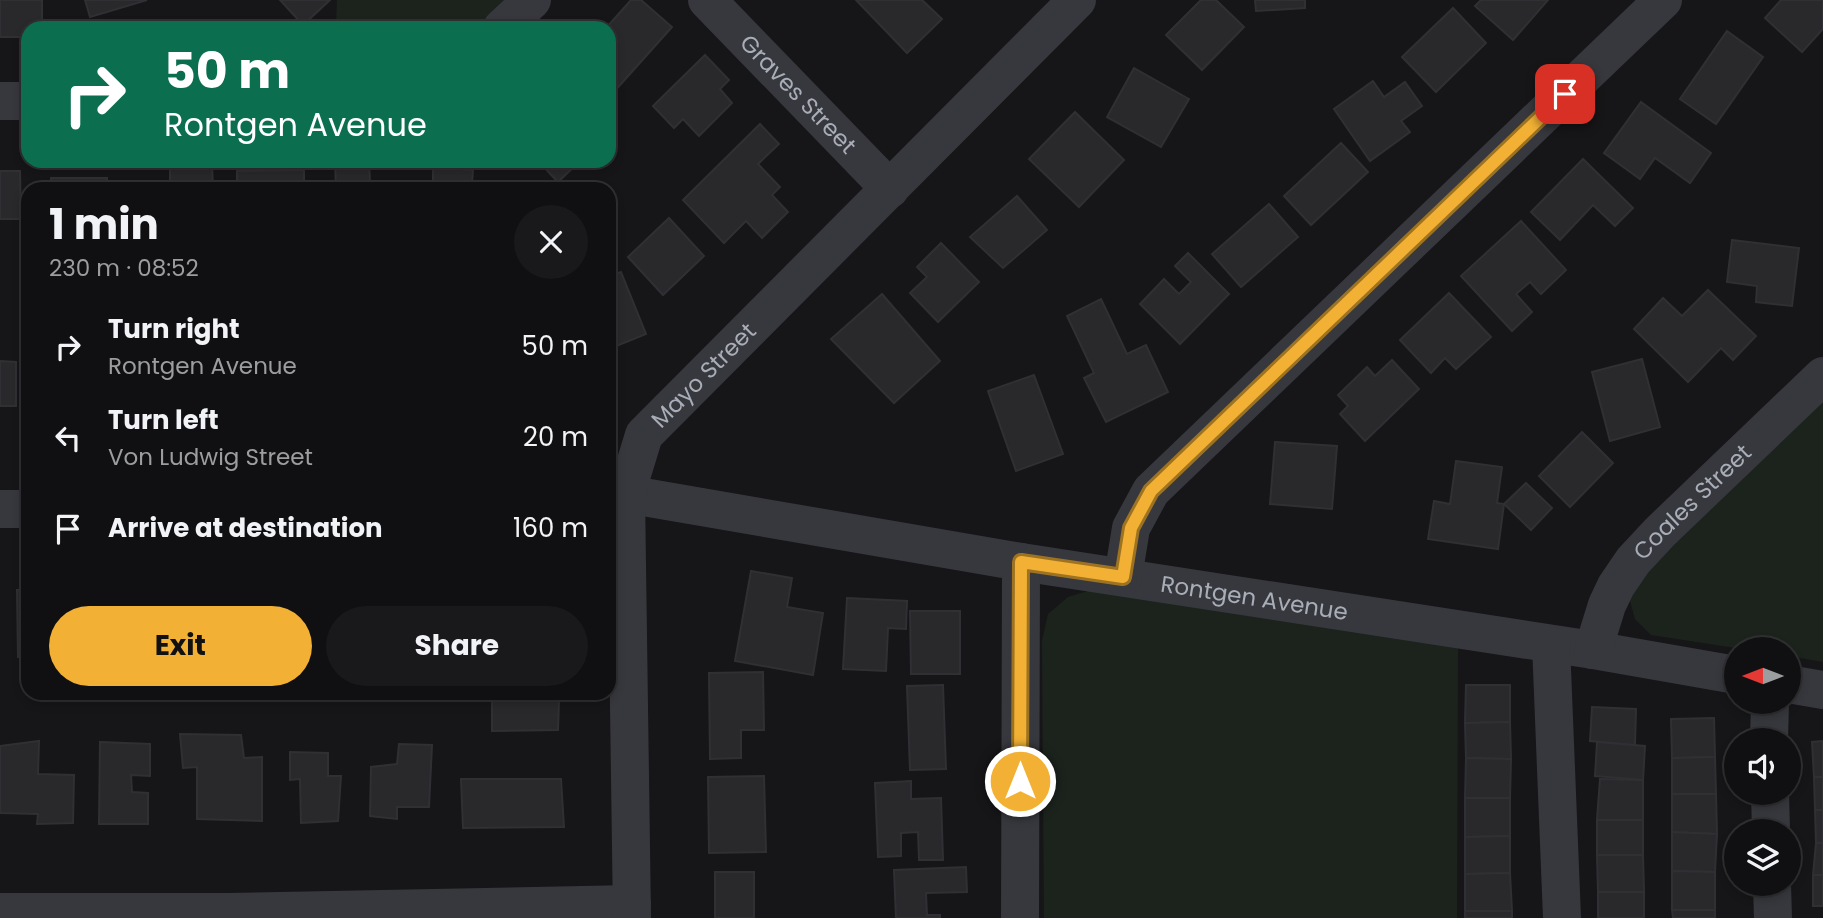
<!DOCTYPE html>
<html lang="en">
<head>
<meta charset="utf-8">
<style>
	:root { --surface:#101012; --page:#19191b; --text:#f1f3f6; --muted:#9c9d9f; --line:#303032; --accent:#f2b134 }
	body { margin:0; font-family:Poppins,sans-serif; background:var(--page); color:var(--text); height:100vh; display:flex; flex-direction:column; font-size:26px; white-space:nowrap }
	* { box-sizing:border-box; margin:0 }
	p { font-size:23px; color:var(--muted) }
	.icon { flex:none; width:38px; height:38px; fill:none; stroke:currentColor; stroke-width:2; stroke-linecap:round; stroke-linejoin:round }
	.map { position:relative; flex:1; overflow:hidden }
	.details { position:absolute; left:21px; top:182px; width:595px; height:518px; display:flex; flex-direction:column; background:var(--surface); border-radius:21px; box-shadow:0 4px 10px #0003,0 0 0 2px var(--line) }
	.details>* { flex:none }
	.top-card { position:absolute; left:21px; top:21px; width:595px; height:147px; border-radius:21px; box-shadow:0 4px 10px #0003,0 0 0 2px var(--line); background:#0b6e4f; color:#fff; overflow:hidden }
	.needle { width:46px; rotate:270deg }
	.controls { position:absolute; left:1724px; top:637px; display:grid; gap:14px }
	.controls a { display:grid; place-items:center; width:77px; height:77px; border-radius:50%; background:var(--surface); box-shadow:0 4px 10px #0003,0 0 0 2px var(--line); font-size:35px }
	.pin { position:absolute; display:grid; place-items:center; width:60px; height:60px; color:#fff; margin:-30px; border-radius:14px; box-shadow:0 4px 10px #0006 }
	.me { position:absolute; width:77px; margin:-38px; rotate:0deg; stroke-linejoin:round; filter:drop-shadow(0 0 5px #0008) }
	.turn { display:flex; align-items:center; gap:24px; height:147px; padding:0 28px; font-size:32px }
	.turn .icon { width:91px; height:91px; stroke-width:2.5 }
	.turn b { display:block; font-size:49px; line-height:60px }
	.round { display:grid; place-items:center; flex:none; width:74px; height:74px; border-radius:37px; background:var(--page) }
	.overview { display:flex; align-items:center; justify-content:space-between; height:119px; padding:0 28px }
	h1 { font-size:42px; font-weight:700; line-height:52px }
	.action { display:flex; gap:14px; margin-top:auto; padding:14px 28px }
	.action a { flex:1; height:80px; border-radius:42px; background:var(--accent); color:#111; font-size:28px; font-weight:700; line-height:80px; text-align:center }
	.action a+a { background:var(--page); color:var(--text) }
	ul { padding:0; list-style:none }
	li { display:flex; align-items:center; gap:21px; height:91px; padding:0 28px }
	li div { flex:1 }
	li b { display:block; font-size:26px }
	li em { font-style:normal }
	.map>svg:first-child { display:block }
</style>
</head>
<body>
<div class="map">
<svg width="1823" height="918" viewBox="0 0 1823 918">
	<rect width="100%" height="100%" fill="#161618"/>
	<g fill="#1c231d">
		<path d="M337,0H509L481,28H336Z"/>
		<path d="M1823,393V662L1789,656L1788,649H1742L1651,635L1635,619L1629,597L1634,575Z"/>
		<path d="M1098,588L1458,644L1457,918H1044L1042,641L1048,614L1068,597Z"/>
	</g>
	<g fill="#29292c" stroke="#303034" stroke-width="2">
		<path d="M0,0H42V28H28V37H0Z"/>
		<path d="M85,0H147L90,17Z"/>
		<path d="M280,0H330L303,25Z"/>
		<path d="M631,0H641L672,27L612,94L609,91V28H606Z"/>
		<path d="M856,0H922L942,19L907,53Z"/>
		<path d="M1201,0H1216L1244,27L1202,70L1166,35Z"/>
		<path d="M1255,0H1305V8L1256,11Z"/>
		<path d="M1481,0H1548L1513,40L1475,6Z"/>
		<path d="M1781,0H1823V29L1802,52L1765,18Z"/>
		<path d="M1453,8L1486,43L1436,92L1402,57Z"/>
		<path d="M1727,31L1763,57L1716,124L1680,99Z"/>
		<path d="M705,55L729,80L720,89L732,103L699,136L683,119L674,128L653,106Z"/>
		<path d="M1134,68L1189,99L1161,147L1107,117Z"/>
		<path d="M1373,81L1384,97L1405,82L1422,106L1401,121L1410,132L1370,161L1334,109Z"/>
		<path d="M1641,102L1711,153L1690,183L1655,158L1640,179L1604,153Z"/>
		<path d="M1075,112L1124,160L1079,207L1029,159Z"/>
		<path d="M760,124L779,144L758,164L780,187L772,195L788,212L762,238L746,221L724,243L683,200Z"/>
		<path d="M1341,143L1368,172L1311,225L1284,196Z"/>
		<path d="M1583,159L1633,208L1615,226L1593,205L1560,240L1531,212Z"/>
		<path d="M335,161H369L370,182H389V189H336Z"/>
		<path d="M538,161H580L558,182Z"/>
		<path d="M212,163L213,189H146V183L170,182V164Z"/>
		<path d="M433,168L473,170L472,183L509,184V189H433Z"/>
		<path d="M304,170V189H237V171Z"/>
		<path d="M0,171H20L21,219H0Z"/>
		<rect x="51" y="178" width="56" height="11"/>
		<path d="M1017,196L1047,230L1003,268L970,237Z"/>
		<path d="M1269,204L1298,237L1241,287L1212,254Z"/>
		<path d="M669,218L704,256L663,295L628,257Z"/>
		<path d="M1521,221L1566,270L1541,294L1530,282L1516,294L1532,312L1512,331L1461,276Z"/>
		<path d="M1732,240L1799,248L1792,306L1756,302L1757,286L1727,282Z"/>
		<path d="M941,243L979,282L938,322L910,293L927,277L917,267Z"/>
		<path d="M1188,253L1229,294L1180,344L1140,304L1164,279L1179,294L1191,282L1175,266Z"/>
		<path d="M621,272L646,334L609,349V276Z"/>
		<path d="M1708,290L1756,336L1733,360L1721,348L1688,382L1634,329L1663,298L1682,316Z"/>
		<path d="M1449,293L1491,337L1456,369L1445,358L1431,373L1400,340Z"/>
		<path d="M882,294L940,361L894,403L831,339Z"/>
		<path d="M1101,299L1127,354L1146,345L1168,392L1106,422L1084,378L1094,373L1067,316Z"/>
		<path d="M1642,359L1660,427L1610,441L1592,372Z"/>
		<path d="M1392,360L1419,389L1365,441L1340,414L1348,406L1338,395L1367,367L1375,376Z"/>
		<path d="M0,361L16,362V406H0Z"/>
		<path d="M1034,375L1063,454L1016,471L988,391Z"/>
		<path d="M1582,432L1613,463L1570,507L1539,476Z"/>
		<path d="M1275,442L1337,446L1332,509L1270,504Z"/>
		<path d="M1456,461L1502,467L1497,503L1504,504L1498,549L1428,539L1434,501L1450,504Z"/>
		<path d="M1526,483L1552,508L1531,530L1504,504Z"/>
		<path d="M751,571L792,578L787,607L823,613L813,675L735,661Z"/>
		<path d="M17,590H28V656L18,657Z"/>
		<path d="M847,598L907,601L906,629L888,628L886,671L843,669Z"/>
		<path d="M910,611H960V674H911Z"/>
		<path d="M763,672L764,730H741V758L710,759L709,673Z"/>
		<path d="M943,685L946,769L910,770L907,686Z"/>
		<path d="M1466,685H1510V722L1465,723Z"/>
		<path d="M492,693H521V700L559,701L558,730L492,731Z"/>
		<path d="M1592,707L1636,709L1635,745L1590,741Z"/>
		<path d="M1714,718L1715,757L1672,758L1671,719Z"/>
		<path d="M1510,722L1511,759L1466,758L1465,723Z"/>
		<path d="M180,734L241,735L244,758L262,757V821L197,819V767L183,768Z"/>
		<path d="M39,741L38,774L74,775L73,823L37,824L38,814L0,813V746Z"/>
		<path d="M1823,741V777H1814L1812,742Z"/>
		<path d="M100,742L150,744V776L131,775L132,792L148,793V824H99Z"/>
		<path d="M1597,742L1645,746L1643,780L1595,776Z"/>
		<path d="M399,744L432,745L429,807H397V819L370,816L371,767L397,764Z"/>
		<path d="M290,752L328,753V776H341L338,821L301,823L300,779L290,780Z"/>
		<path d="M1715,757L1716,794H1672V758Z"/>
		<path d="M1466,758L1511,759L1510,798H1465Z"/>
		<path d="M764,776L766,852L709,853L708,777Z"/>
		<path d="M1814,777H1823V810H1815Z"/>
		<path d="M461,779H561L564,827L463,828Z"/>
		<path d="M1600,779L1643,780V820H1597Z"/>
		<path d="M911,781V799L941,798L943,860H919L918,832L901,833V856L878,857L875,783Z"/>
		<path d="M1672,794H1716L1717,834L1672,832Z"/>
		<path d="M1465,798H1510V836L1465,837Z"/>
		<path d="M1815,810H1823V843H1816Z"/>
		<rect x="1597" y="820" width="46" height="35"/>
		<path d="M1672,832L1717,834L1715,872L1672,871Z"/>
		<path d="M1510,836V873L1465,874V837Z"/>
		<path d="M1816,843H1823V875H1813Z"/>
		<path d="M1597,855H1643L1644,892H1598Z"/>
		<path d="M966,867L967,892L926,893L927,915H940V918H896L894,870Z"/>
		<path d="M1672,871L1715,872V910H1672Z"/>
		<rect x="715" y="872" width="39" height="46"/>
		<path d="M1510,873L1512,911H1465V874Z"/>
		<rect x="1813" y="875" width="10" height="31"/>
		<rect x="1598" y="892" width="46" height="26"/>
		<path d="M1672,910H1715V918H1673Z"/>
		<rect x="1465" y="911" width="47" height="7"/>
	</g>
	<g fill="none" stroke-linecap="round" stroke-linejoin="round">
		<g stroke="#37383d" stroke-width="38">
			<path id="s1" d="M707,0L890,189"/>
			<path d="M502,28L532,0"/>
			<path d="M0,101H28"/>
			<path id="s2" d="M609,496L626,494L1021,562L1593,650L1736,675"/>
			<path d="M0,509H28"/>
			<path d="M1123,577L1131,528L1151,491L1663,0"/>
			<path d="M1551,644L1562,918"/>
			<path id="s3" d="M1593,650L1607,605L1616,586L1633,561L1660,532L1823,376"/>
			<path d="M1788,684L1823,690"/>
			<path d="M1769,740L1770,702"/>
			<path d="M1770,793L1771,831"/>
			<path d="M1772,884L1773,918"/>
			<path d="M0,912H229L632,904"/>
			<path id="s4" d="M632,918L626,494L644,435L1077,0"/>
			<path d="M1020,918L1021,562"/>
		</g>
	</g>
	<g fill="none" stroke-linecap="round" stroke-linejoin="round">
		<defs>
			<path id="route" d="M1020,781L1021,562L1123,577L1131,528L1151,491L1565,94"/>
		</defs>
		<use href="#route" stroke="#9d7322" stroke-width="18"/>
		<use href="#route" stroke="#f2b134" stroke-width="12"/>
	</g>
	<g text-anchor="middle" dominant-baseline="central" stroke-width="7" stroke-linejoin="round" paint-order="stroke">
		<g font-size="23" fill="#a8adb8" stroke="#111113">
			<text stroke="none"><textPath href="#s1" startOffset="131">Graves Street</textPath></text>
			<text stroke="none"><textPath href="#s4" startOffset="570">Mayo Street</textPath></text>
			<text stroke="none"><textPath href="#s3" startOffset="182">Coales Street</textPath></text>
			<text stroke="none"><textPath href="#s2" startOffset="654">Rontgen Avenue</textPath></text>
		</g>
	</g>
</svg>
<div class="controls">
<a><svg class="needle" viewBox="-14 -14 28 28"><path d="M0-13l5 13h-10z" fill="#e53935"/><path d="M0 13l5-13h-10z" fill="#9c9d9f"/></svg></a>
<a><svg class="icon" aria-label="sound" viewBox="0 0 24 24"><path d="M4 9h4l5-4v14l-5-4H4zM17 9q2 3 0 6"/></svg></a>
<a><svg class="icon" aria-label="layers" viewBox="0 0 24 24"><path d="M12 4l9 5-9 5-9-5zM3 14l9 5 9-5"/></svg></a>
</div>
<div class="pin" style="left:1565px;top:94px;background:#d93025"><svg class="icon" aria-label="arrive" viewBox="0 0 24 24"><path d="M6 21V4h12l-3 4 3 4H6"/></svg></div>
<svg class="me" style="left:1020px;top:781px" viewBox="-20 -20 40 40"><circle r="17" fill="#f2b134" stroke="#fff" stroke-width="3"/><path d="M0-11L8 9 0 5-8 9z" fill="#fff"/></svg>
<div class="top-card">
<div class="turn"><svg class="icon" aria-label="right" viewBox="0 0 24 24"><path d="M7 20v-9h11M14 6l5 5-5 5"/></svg><div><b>50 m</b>Rontgen Avenue</div></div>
</div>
<section class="details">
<div class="overview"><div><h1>1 min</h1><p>230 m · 08:52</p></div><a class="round"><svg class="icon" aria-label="close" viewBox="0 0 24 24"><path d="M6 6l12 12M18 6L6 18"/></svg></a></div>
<ul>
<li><svg class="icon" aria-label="right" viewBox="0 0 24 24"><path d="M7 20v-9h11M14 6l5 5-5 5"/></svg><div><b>Turn right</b><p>Rontgen Avenue</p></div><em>50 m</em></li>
<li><svg class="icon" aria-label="left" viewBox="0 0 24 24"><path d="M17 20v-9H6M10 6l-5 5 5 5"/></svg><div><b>Turn left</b><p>Von Ludwig Street</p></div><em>20 m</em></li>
<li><svg class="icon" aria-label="arrive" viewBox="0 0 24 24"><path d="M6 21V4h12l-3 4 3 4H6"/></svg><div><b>Arrive at destination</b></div><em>160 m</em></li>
</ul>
<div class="action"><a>Exit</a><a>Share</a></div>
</section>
</div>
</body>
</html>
